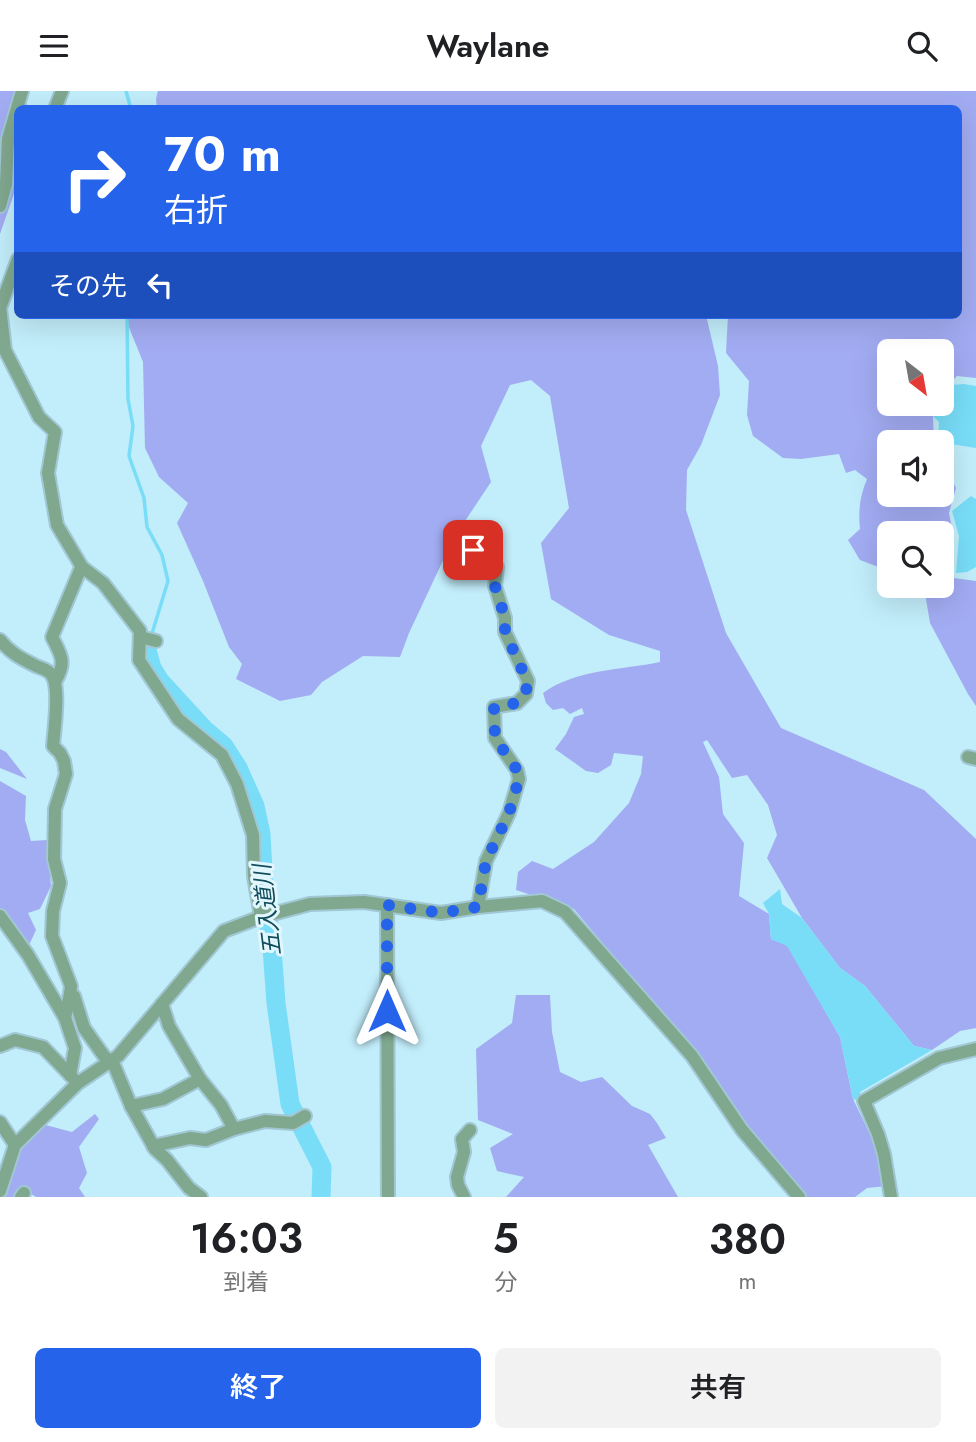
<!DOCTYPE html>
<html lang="ja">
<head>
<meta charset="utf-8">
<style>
	:root { --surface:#fff; --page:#f2f2f2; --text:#202124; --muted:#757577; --accent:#2563eb }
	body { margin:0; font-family:Jost,"Noto Sans JP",sans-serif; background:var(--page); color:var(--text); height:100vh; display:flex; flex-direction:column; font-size:26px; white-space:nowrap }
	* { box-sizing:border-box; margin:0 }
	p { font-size:23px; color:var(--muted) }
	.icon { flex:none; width:38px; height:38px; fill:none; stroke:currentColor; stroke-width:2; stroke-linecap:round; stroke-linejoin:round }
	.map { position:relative; height:1106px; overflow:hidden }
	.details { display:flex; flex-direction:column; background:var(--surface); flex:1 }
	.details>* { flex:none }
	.hud { position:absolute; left:14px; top:14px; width:948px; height:214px; border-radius:10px; box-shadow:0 7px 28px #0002; background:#2563eb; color:#fff; overflow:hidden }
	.needle { width:46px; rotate:149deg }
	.fabs { position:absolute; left:877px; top:248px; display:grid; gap:14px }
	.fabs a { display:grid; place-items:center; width:77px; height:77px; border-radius:10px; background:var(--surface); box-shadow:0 7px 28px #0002; font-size:35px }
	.pin { position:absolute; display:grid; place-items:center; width:60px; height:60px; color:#fff; margin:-30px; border-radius:14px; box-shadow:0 4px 10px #0006 }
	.me { position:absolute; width:77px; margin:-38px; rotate:0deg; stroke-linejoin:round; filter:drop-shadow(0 0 5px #0008) }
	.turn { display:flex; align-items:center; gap:24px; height:147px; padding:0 35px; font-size:32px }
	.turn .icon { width:91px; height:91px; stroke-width:2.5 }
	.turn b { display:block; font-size:49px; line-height:60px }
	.then { display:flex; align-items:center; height:66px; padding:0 35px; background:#0003; gap:14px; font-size:26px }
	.eta { display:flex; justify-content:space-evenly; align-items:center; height:119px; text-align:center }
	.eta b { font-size:42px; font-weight:600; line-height:49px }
	.cta { display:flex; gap:14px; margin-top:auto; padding:14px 35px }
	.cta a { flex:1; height:80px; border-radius:10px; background:var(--accent); color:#fff; font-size:28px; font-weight:600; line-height:80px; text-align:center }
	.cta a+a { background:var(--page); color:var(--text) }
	header { display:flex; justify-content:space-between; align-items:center; height:91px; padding:0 35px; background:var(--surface); font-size:32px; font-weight:600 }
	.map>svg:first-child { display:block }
</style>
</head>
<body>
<header><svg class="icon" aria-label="menu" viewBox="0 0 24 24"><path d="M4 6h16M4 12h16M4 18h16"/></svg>Waylane<svg class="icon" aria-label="search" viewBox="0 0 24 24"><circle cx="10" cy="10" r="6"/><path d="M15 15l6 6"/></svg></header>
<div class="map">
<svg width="976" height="1106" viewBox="0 0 976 1106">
	<rect width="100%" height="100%" fill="#c2edfa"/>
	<g fill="#a2acf2">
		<path d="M0,0H19L29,17L18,18L17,94L0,143Z"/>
		<path d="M158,0H976V287L957,285L943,299L942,303V261H889V313H938L933,325L934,352H889V404H942V368L956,397L949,422L954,447L952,480L942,481V443H889V480L860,469L848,449L860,438C858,419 860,405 867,388L855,379L846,382L839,363L801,368L783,367L753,345L747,324L749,290L726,262L728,224H959V18H157L156,8Z"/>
		<path d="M124,224H706L718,275L720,304L701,354L687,379L686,419L726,542L781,637L924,699L976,748V937L960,940L932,959L914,955L865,895L840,877L802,827L767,767L777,744L768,714L747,684L732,687L707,649L703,651L719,686L723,723L744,752L739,805L769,823L771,848L787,854L840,946L853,1008L879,1062L887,1095L867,1097L855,1106H805L745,1035L693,960L574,818L516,799L518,781L532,770L553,778L594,751L629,712L641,683L643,665L614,662L611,674L598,682L586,680L555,658L566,643L574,626L584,623L582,617L570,623L563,617L553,619L546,612L543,602C576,578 622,579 660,571V560L609,544L551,508L541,452L569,417L550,305L531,289L510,294L481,355L491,391L453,448L409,542L400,566L363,565L322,591L311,604L280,610L236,588L242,573L229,556L203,490L177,432L188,412L159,386L145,357L143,271Z"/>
		<path d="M954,487L976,490V615L968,603L930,532L924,496L942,495V490Z"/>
		<path d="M0,658L6,661L27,688L0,677Z"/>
		<path d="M0,690L26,705L25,729L31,750L47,749L51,795L40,818L28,822L36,839L29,854L0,831Z"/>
		<path d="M516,904H550L552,941L560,981L581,991L602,986L632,1015L650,1023L657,1032L666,1047L648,1054L678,1106H506L524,1086L497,1080L490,1057L513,1043L478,1029L476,958L512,932Z"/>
		<path d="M95,1023L99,1028L79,1056L87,1082L79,1097L85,1106H36L22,1097L15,1106H5L24,1045L38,1032L72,1041Z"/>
	</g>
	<g fill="#79ddf8">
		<path d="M964,293L976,295V357L938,351L939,331L933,325L952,294Z"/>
		<path d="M971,405L976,408V476L967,481L956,482L959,445L952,420Z"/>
		<path d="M780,798L782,813L802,827L840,877L865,895L914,955L932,959L860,1001L861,1006L855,1009L853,1008L840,946L787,855L771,848L769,823L763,812Z"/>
	</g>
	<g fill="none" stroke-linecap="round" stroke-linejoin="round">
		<g stroke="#79ddf8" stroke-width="3.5">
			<path d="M126,0L131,18"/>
			<path d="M127,224L128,308L133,335L129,365L144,407L147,436L162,464L168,490L147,559"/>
		</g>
		<path stroke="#79ddf8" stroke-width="19" d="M147,559L152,577L160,590L204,638L224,655L238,677L255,715L261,743L264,799L272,857L276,912L290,1013L322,1076L321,1106"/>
		<defs>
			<g id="minor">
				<path d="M55,18L62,0"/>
				<path d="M0,115L6,93L8,48L22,0"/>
				<path d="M18,168L0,217L5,259L39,326L55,341L48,382L57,434L82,476L103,492L140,540L139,569L178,628L222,664L237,693L253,744L254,785L261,826"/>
				<path d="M473,459L490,467L497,476L495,495L505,527V541L528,590L526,603L517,612L494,616L495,647L517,679L519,688L509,722L486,770L478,816"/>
				<path d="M140,546L156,550"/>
				<path d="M0,549C10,562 22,568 36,575C41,577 48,579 51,583C61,594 54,640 53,655L60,662L64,670L66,683L55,718L54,768L60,792L53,820L52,845L71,895L70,903L65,927"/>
				<path d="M55,591C67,571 61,564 52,546L80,479L82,476"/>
				<path d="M968,666L976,668"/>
				<path d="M387,814L388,1106"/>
				<path d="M0,825L28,864L65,927L75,957L70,984"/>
				<path d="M70,903L74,905L84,937L104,965L114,974L131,1015L155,1058L167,1069L189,1097L201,1106"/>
				<path d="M162,913L169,935L200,988L221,1014L234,1038"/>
				<path d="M0,955L15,949L43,956L73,987"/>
				<path d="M131,1015L163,1008L200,988"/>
				<path d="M0,1031L15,1054"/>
				<path d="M153,1055L190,1047L206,1049L234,1038L265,1030L293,1032L305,1025"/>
				<path d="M0,1100L15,1054L78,992L118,965L224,840L261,826L310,813L364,811L441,822L478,816L542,810L565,821L692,965L742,1039L799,1106"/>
				<path d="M21,1106L24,1102"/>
				<path d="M464,1106L458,1094L457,1086L464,1061L462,1048L470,1039"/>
				<path d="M891,1106L884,1063L878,1043L864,1010L939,967L976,958"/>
			</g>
		</defs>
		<use href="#minor" stroke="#a0c7d3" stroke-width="16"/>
		<use href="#minor" stroke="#80a88f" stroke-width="12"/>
	</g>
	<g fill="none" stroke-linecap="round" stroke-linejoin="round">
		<path stroke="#2563eb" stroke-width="12" stroke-dasharray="0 21.6" d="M387,920V814L441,822L478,816L486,770L509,722L519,688L517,679L495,647L494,616L517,612L526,603L527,590L505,541V527L495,495L497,476L490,467L473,459"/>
	</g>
	<g text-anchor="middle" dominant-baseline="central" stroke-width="6" stroke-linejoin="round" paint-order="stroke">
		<g font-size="23" font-style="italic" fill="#104c5a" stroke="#e1f6fd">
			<text transform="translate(267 819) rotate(-97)">五入道川</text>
		</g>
	</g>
</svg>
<div class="fabs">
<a><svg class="needle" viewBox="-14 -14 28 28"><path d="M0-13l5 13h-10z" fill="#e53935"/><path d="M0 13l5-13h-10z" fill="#757577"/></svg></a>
<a><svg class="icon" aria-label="sound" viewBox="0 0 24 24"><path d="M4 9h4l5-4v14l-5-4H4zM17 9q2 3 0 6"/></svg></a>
<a><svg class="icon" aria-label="search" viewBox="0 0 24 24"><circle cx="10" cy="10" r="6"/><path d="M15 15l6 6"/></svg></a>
</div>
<div class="pin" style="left:473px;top:459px;background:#d93025"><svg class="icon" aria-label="arrive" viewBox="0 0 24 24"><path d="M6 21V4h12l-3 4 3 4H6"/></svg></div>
<svg class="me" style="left:387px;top:920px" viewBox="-20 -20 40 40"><path d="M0-17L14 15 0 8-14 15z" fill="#2563eb" stroke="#fff" stroke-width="4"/></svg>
<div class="hud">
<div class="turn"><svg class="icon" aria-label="right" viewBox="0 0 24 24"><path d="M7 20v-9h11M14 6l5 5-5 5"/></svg><div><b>70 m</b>右折</div></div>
<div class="then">その先<svg class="icon" aria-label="left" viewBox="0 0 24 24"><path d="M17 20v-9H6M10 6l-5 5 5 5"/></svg></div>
</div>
</div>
<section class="details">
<div class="eta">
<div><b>16:03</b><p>到着</p></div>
<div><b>5</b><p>分</p></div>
<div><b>380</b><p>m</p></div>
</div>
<div class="cta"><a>終了</a><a>共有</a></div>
</section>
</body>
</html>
